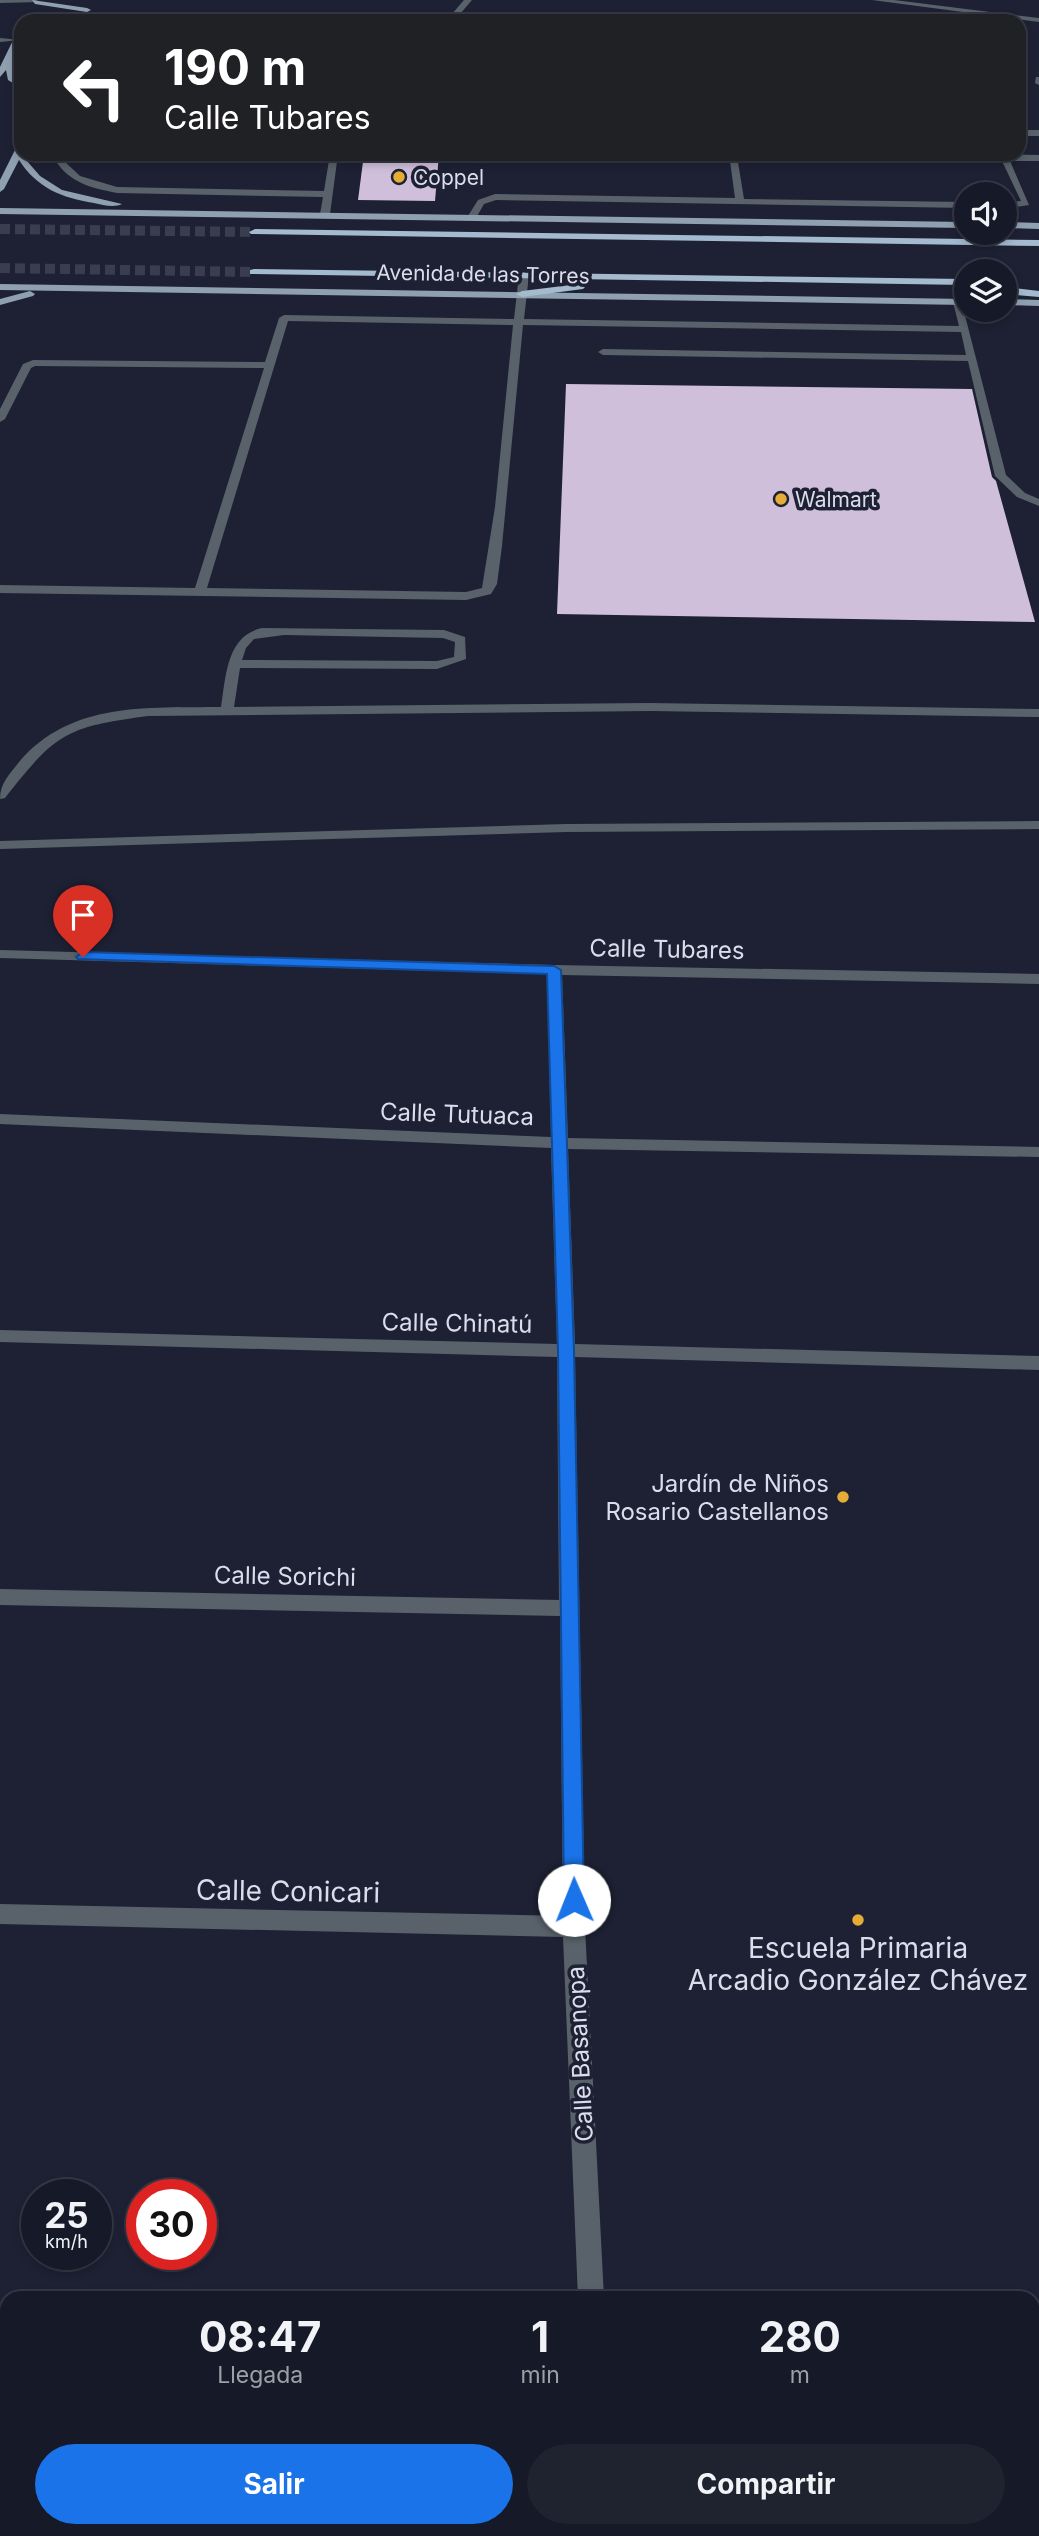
<!DOCTYPE html>
<html lang="es">
<head>
<meta charset="utf-8">
<style>
	:root { --surface:#161927; --page:#1f222f; --text:#f1f3f6; --muted:#9ea0a7; --line:#353844; --accent:#1a73e8 }
	body { margin:0; font-family:Inter,sans-serif; background:var(--page); color:var(--text); height:100vh; display:flex; flex-direction:column; font-size:26px; white-space:nowrap }
	* { box-sizing:border-box; margin:0 }
	p { font-size:23px; color:var(--muted) }
	.icon { flex:none; width:38px; height:38px; fill:none; stroke:currentColor; stroke-width:2; stroke-linecap:round; stroke-linejoin:round }
	.map { position:relative; flex:1; overflow:hidden }
	.details { position:absolute; left:0px; top:2291px; width:1040px; height:247px; display:flex; flex-direction:column; background:var(--surface); border-radius:21px 21px 0 0; box-shadow:0 4px 10px #0003,0 0 0 2px var(--line) }
	.details>* { flex:none }
	.banner { position:absolute; left:14px; top:14px; width:1012px; height:147px; border-radius:21px; box-shadow:0 4px 10px #0003,0 0 0 2px var(--line); background:#202124; color:#fff; overflow:hidden }
	.fabs { position:absolute; left:954px; top:182px; display:grid; gap:14px }
	.fabs a { display:grid; place-items:center; width:63px; height:63px; border-radius:50%; background:var(--surface); box-shadow:0 4px 10px #0003,0 0 0 2px var(--line); font-size:35px }
	.speed { position:absolute; left:21px; top:2179px; display:flex; gap:14px; font-size:35px; font-weight:700; text-align:center }
	.speed>* { display:grid; place-content:center; width:91px; height:91px; border-radius:50%; background:var(--surface); box-shadow:0 4px 10px #0003,0 0 0 2px var(--line); line-height:1 }
	.speed small { font-size:18px; font-weight:400 }
	.speed .limit { border:10px solid #d22; background:#fff; color:#111 }
	.pin { position:absolute; display:grid; place-items:center; width:60px; height:60px; color:#fff; margin:-72px -30px; border-radius:50% 50% 50% 0; rotate:-45deg; box-shadow:0 0 7px #0007 }
	.pin .icon { rotate:45deg }
	.me { position:absolute; width:77px; margin:-38px; rotate:359deg; stroke-linejoin:round; filter:drop-shadow(0 0 5px #0008) }
	.turn { display:flex; align-items:center; gap:24px; height:147px; padding:0 35px; font-size:32px }
	.turn .icon { width:91px; height:91px; stroke-width:2.5 }
	.turn b { display:block; font-size:49px; line-height:60px }
	.eta { display:flex; justify-content:space-evenly; align-items:center; height:119px; text-align:center }
	.eta b { font-size:42px; font-weight:700; line-height:49px }
	.primary-button { display:flex; gap:14px; margin-top:auto; padding:14px 35px }
	.primary-button a { flex:1; height:80px; border-radius:42px; background:var(--accent); color:#fff; font-size:28px; font-weight:700; line-height:80px; text-align:center }
	.primary-button a+a { background:var(--page); color:var(--text) }
	.map>svg:first-child { display:block }
</style>
</head>
<body>
<div class="map">
<svg width="1039" height="2536" viewBox="0 0 1039 2536">
	<rect width="100%" height="100%" fill="#1e2134"/>
	<g fill="#cfbfdb">
		<path d="M364,154H439L435,201L358,200Z"/>
		<path d="M566,384L972,389L992,477L996,481L1035,622L557,614Z"/>
	</g>
	<g fill="none" stroke-linecap="round" stroke-linejoin="round">
		<g stroke="#3a3d4f" stroke-width="10" stroke-dasharray="10 5" stroke-linecap="butt">
			<path d="M0,229L255,232"/>
			<path d="M0,268L254,272"/>
		</g>
		<g fill="#59626a" fill-rule="evenodd">
			<path d="M0,0H36L39,2L0,3Z"/>
			<path d="M464,0H472L454,21H446Z"/>
			<path d="M872,0H894L1039,18V22Z"/>
			<path d="M0,38L21,40L0,42Z"/>
			<path d="M1036,77H1039V85L1035,83Z"/>
			<rect x="1018" y="130" width="21" height="6"/>
			<path d="M56,154H64L63,160L80,176L117,187L324,191L330,154H338L330,214L325,217L320,214L323,197L117,193C91,188 70,183 55,160Z"/>
			<path d="M999,154L1039,155V161H1010L1029,205L1004,209V203L1021,201L1002,161H741L738,162L744,199L966,202V208L496,200L484,204L476,218L468,216L478,200L495,194L735,198L730,161L739,155Z"/>
			<path d="M524,272L529,275L524,319L959,326L953,302L961,300L1006,475L1025,493L1039,499V506L1017,497L995,476L968,361L603,355L598,352L603,349L966,355L961,332L523,325L502,546L497,584L491,594L466,600L0,593V585L195,588L264,368L35,366L31,368L5,419L0,422V409L23,364L33,360L265,362L279,318L284,315L514,319L519,275ZM288,321L513,325L495,507L482,588L466,592L207,588Z"/>
			<path d="M262,628L444,630L465,637L466,659L437,669L240,668L234,707L650,703L1039,709V717L650,711L148,716C66,727 56,733 5,798L0,799C0,783 9,775 19,762C71,701 148,708 221,707C226,677 226,636 262,628ZM284,635L443,638L455,642L454,657L437,661L242,660L246,648L254,639Z"/>
			<path d="M1039,821V829L566,832L0,849V841L566,824Z"/>
			<path d="M0,950L554,965L1039,974V984L562,975L568,1138L1039,1147V1157L568,1149L575,1344L1039,1356V1370L575,1357L585,1927L604,2298H578L563,1937L0,1924V1904L563,1916L560,1616L0,1605V1589L559,1600L557,1357L0,1342V1330L557,1344L551,1148L0,1124V1114L551,1137L547,974L0,958Z"/>
			<rect x="0" y="2308" width="7" height="26"/>
			<rect x="1032" y="2336" width="7" height="26"/>
			<rect x="584" y="2530" width="28" height="6"/>
		</g>
		<g fill="#8fa1b1" fill-rule="evenodd">
			<path d="M32,0L87,8L91,10L87,12L35,4Z"/>
			<path d="M21,30V40L13,57L15,77L21,82V88L8,80L6,70L0,77V67L17,32Z"/>
			<path d="M21,143V154L40,176L62,190L122,204C114,208 103,205 94,203C62,198 37,188 19,160L4,189L0,192V180L17,146Z"/>
			<path d="M0,208L966,222V228L0,214Z"/>
			<path d="M1004,222L1039,223V229L1004,228Z"/>
			<path d="M0,284L966,299V305L0,290Z"/>
			<path d="M30,291L35,294L33,296L0,305V299Z"/>
			<path d="M1004,299L1039,300V306L1004,305Z"/>
		</g>
		<g fill="#a4bace" fill-rule="evenodd">
			<path d="M255,229L1039,240V246L251,234L249,232Z"/>
			<path d="M254,269L966,279V285L250,274V270Z"/>
			<path d="M579,284L585,287L583,289L522,297L516,294L522,291Z"/>
			<path d="M1004,287L1039,291V297L1004,294Z"/>
		</g>
	</g>
	<path fill="#1a73e8" stroke="#114b97" stroke-width="2" d="M83,952L554,966L561,970L574,1351L584,1900L581,1907L574,1910L567,1907L564,1900L558,1351L547,974L78,959L76,957Z"/>
	<g fill="#e5ad35" stroke="#1e2134" stroke-width="2.5">
		<circle cx="399" cy="177" r="7"/>
		<circle cx="781" cy="499" r="7"/>
		<circle cx="843" cy="1497" r="7"/>
		<circle cx="858" cy="1920" r="7"/>
	</g>
	<g text-anchor="middle" dominant-baseline="central" stroke-width="7" stroke-linejoin="round" paint-order="stroke">
		<g font-size="21" fill="#dbddeb" stroke="#1e2134" text-anchor="start">
			<text x="413" y="177">Coppel</text>
			<text x="795" y="499">Walmart</text>
		</g>
		<g font-size="21" fill="#dbddeb" stroke="#1e2134">
			<text transform="translate(483 274) rotate(1)">Avenida de las Torres</text>
		</g>
		<g font-size="24" fill="#dbddeb" stroke="#1e2134">
			<text transform="translate(667 949) rotate(1)">Calle Tubares</text>
			<text transform="translate(457 1114) rotate(2)">Calle Tutuaca</text>
			<text transform="translate(457 1323) rotate(1)">Calle Chinatú</text>
			<text transform="translate(285 1576) rotate(1)">Calle Sorichi</text>
			<text transform="translate(580 2054) rotate(-93)">Calle Basanopa</text>
		</g>
		<g font-size="24" fill="#dbddeb" stroke="#1e2134" text-anchor="end">
			<text x="829" y="1483">Jardín de Niños<tspan x="829" dy="28">Rosario Castellanos</tspan></text>
		</g>
		<g font-size="28" fill="#dbddeb" stroke="#1e2134">
			<text transform="translate(288 1891) rotate(1)">Calle Conicari</text>
		</g>
		<g font-size="28" fill="#dbddeb" stroke="#1e2134">
			<text x="858" y="1948">Escuela Primaria<tspan x="858" dy="32">Arcadio González Chávez</tspan></text>
		</g>
	</g>
</svg>
<div class="fabs">
<a><svg class="icon" aria-label="sound" viewBox="0 0 24 24"><path d="M4 9h4l5-4v14l-5-4H4zM17 9q2 3 0 6"/></svg></a>
<a><svg class="icon" aria-label="layers" viewBox="0 0 24 24"><path d="M12 4l9 5-9 5-9-5zM3 14l9 5 9-5"/></svg></a>
</div>
<div class="speed"><div>25<small>km/h</small></div><div class="limit">30</div></div>
<div class="pin" style="left:83px;top:957px;background:#d93025"><svg class="icon" aria-label="arrive" viewBox="0 0 24 24"><path d="M6 21V4h12l-3 4 3 4H6"/></svg></div>
<svg class="me" style="left:574px;top:1900px" viewBox="-20 -20 40 40"><circle r="19" fill="#fff"/><path d="M0-13L10 11 0 6-10 11z" fill="#1a73e8"/></svg>
<div class="banner">
<div class="turn"><svg class="icon" aria-label="left" viewBox="0 0 24 24"><path d="M17 20v-9H6M10 6l-5 5 5 5"/></svg><div><b>190 m</b>Calle Tubares</div></div>
</div>
<section class="details">
<div class="eta">
<div><b>08:47</b><p>Llegada</p></div>
<div><b>1</b><p>min</p></div>
<div><b>280</b><p>m</p></div>
</div>
<div class="primary-button"><a>Salir</a><a>Compartir</a></div>
</section>
</div>
</body>
</html>
